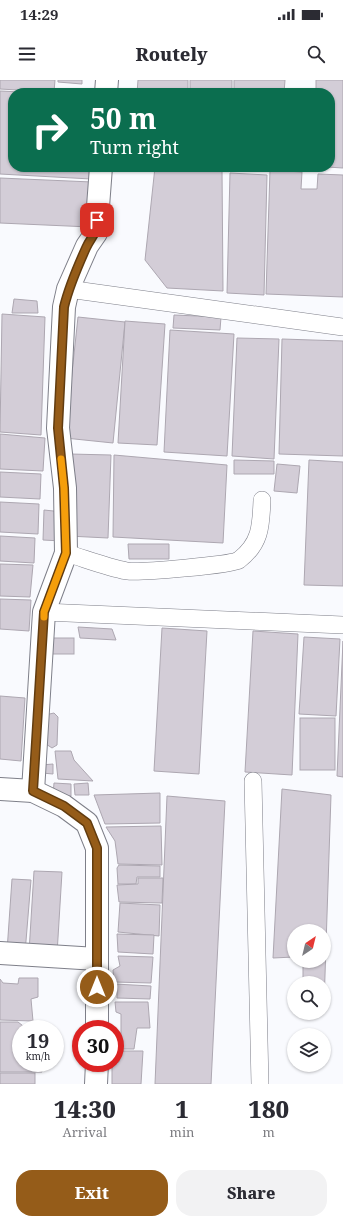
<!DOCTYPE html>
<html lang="en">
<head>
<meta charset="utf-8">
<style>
	:root { --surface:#fff; --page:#f2f2f3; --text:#2b2b33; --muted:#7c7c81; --accent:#955c19 }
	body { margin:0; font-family:"Noto Serif",serif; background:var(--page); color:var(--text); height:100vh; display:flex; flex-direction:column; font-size:15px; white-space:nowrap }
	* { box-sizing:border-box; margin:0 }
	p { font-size:13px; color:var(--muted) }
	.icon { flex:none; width:22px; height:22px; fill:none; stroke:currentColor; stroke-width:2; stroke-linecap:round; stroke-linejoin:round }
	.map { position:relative; height:1004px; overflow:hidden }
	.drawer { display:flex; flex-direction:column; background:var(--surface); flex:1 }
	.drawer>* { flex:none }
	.top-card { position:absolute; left:8px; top:8px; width:327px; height:84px; border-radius:16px; box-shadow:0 1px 3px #0004; background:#0b6e4f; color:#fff; overflow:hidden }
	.needle { width:26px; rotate:35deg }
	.controls { position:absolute; left:287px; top:844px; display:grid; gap:8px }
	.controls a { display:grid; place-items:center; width:44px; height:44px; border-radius:50%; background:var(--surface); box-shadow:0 1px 3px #0004; font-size:20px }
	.speed { position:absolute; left:12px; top:940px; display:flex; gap:8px; font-size:20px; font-weight:700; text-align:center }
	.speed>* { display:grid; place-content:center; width:52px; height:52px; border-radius:50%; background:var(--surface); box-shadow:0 1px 3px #0004; line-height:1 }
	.speed small { font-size:10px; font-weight:400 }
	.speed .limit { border:6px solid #d22; background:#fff; color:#111 }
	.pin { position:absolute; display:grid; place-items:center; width:34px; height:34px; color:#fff; margin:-17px; border-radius:8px; box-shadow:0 2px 6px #0006 }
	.me { position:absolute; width:44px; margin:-22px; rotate:0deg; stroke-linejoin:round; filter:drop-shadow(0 0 3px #0008) }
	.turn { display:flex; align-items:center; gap:14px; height:84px; padding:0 16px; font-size:18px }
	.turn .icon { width:52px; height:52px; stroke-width:2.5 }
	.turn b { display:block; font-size:28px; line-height:34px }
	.eta { display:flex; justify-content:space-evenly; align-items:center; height:68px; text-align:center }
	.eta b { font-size:24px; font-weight:800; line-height:28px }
	.cta { display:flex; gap:8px; margin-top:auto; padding:8px 16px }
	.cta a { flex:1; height:46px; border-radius:16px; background:var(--accent); color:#fff; font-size:16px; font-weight:800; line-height:46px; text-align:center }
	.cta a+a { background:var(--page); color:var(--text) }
	.status { display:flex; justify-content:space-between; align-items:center; height:28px; padding:0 20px; background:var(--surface); direction:ltr }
	.status svg { height:11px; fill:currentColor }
	header { display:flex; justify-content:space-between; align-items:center; height:52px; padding:0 16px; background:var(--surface); font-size:18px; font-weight:800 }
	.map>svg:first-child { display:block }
</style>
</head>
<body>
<div class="status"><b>14:29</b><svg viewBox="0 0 49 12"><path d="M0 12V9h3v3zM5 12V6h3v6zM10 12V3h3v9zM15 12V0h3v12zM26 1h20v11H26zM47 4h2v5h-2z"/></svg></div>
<header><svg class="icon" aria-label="menu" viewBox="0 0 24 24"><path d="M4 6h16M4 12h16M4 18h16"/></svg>Routely<svg class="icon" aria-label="search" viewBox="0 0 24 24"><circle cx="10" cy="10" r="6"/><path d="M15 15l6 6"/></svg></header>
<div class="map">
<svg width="343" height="1004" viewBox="0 0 343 1004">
	<rect width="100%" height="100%" fill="#f9fafe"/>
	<g fill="#d3cdd7" stroke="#ada7b1">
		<path d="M0,0H55L54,12L0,9Z"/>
		<path d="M58,0H82V4L58,2Z"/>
		<path d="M138,0H188V13H137Z"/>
		<rect x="190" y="0" width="42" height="13"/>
		<path d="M234,0H285L284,13H234Z"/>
		<path d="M316,0H343V88L327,87H330V13H316Z"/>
		<path d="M0,11L43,13H13V87H91V99L0,94Z"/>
		<path d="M155,87H201L222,89L223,211L167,208L145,180Z"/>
		<rect x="224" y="87" width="22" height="4"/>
		<path d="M270,90L302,92L301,109H317L318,94L343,95V217L266,214Z"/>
		<path d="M230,93L267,95L264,215L227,213Z"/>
		<path d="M0,98L92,102L90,147L0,143Z"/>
		<path d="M14,219L37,221L38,233H12Z"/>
		<path d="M2,234L45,237L41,355L0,352Z"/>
		<path d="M174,235L221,237L220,250L173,248Z"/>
		<path d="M78,237L125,242L113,363L65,358Z"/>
		<path d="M125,241L165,244L157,365L118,363Z"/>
		<path d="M170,250L234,254L227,376L164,372Z"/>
		<path d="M237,258L279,259L274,379L232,376Z"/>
		<path d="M282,259L343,261V376L279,374Z"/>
		<path d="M0,354L45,358L43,391L0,389Z"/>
		<path d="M70,374L111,375L108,458L68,456Z"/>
		<path d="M114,375L227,385L223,463L113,457Z"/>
		<path d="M234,380L274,381V394H234Z"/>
		<path d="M309,380L343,382V506L304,505Z"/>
		<path d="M277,384L300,386L297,413L274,411Z"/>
		<path d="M0,392L41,394L40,419L0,417Z"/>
		<path d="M0,422L39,424L38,454L0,452Z"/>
		<path d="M44,430L63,432L62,461L43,460Z"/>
		<path d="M0,456L35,458L34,483L0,481Z"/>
		<path d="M128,464H169V479H129Z"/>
		<path d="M0,484L33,485L30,517L0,516Z"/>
		<path d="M0,519L31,520L29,551L0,549Z"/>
		<path d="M78,547L112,549L116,560L80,558Z"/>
		<path d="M162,548L207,551L199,694L154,691Z"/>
		<path d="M253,551L298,554L292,695L245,692Z"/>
		<path d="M304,557L340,559L336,636L299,634Z"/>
		<rect x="50" y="558" width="24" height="16"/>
		<path d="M343,561V697L337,696Z"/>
		<path d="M0,616L25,618L21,681L0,679Z"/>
		<path d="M54,633L58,637L57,665L52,668L43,662L45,635Z"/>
		<rect x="300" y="638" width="35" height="52"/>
		<path d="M55,671H71L74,680L93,701L58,699Z"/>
		<path d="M53,684V694L42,693L41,685Z"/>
		<path d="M54,703L71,704V716L53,715Z"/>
		<path d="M88,703L89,715H75L74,704Z"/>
		<path d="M282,709L331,715L324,925V903H303V881H324V851H294V877L273,878Z"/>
		<path d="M160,713V743L105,744L94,715Z"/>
		<path d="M167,716L225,721L211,1004H155Z"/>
		<path d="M161,746L162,785L118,784L115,761L106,747Z"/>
		<path d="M119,785L160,786V797H137L136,804H118L117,788Z"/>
		<path d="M34,791L62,792L57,874L29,872Z"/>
		<path d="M138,798H163L162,823L119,822L117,805L138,804Z"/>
		<path d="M12,799L31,800L25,873L7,871Z"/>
		<path d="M120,823L160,825L159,856L118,852Z"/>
		<path d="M117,854L154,855L153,874L118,872Z"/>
		<path d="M118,876L153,877L151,903L114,902L113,890L120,886Z"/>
		<path d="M19,898H38V917L31,919L33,941L0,940V899L3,903L18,904Z"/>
		<path d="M115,904L151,906L150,919L117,918V912Z"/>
		<path d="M115,922H148L150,948H137L134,969H121V934L116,932Z"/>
		<path d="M0,942H18L27,949H21V983H41L42,992H0Z"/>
		<path d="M119,971H143L141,1004H112V983L119,982Z"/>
		<rect x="0" y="993" width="35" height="11"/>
	</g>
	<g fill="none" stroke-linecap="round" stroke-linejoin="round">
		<defs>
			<g id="service">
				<path d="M68,209L343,247"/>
				<path d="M66,473C86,479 106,487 127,491C138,493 231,485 239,480C261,463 261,445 262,420"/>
				<path d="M44,532L343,545"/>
				<path d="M253,701L260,1004"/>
			</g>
			<g id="minor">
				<path d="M106,13L107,0"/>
				<path d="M0,709L33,711L64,726L87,743L97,768V949"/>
				<path d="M33,711L44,532L66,473L65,408L58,348L64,227L68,209L87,166L96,153L101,87"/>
				<path d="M0,873L97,879"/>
				<path d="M96,1004L97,983"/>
			</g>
		</defs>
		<use href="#service" stroke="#7e7f89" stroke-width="18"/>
		<use href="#minor" stroke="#7e7f89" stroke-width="24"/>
		<use href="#service" stroke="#fff" stroke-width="17"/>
		<use href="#minor" stroke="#fff" stroke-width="22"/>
	</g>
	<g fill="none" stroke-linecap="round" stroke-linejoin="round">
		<defs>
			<path id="route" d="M97,140C96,156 92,155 86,168C77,188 69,206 64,227L58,348L64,408L66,473L44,532L33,711L64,726L87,743L97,768V907"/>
		</defs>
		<use href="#route" stroke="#613c10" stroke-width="10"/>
		<use href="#route" stroke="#955c19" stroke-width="7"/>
		<path stroke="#f59e0b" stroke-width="7" d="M44,537V532L66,473L64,408L61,379"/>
	</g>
</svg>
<div class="controls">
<a><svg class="needle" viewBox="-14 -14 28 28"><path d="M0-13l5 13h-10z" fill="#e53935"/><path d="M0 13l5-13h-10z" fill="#7c7c81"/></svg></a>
<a><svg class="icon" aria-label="search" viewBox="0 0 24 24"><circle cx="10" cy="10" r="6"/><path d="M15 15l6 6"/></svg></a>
<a><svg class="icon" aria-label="layers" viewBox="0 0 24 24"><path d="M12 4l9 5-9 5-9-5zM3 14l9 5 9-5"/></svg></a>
</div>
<div class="speed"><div>19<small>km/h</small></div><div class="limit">30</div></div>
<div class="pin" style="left:97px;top:140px;background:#d93025"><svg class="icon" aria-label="arrive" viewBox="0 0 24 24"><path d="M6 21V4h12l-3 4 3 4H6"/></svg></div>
<svg class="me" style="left:97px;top:907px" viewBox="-20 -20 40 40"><circle r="17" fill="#955c19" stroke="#fff" stroke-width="3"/><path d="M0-11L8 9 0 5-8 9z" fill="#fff"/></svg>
<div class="top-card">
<div class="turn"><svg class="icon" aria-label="right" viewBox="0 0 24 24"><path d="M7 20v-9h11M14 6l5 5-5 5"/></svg><div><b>50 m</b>Turn right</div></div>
</div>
</div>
<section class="drawer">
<div class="eta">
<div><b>14:30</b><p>Arrival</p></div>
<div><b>1</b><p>min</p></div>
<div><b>180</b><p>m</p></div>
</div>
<div class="cta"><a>Exit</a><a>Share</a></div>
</section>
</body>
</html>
